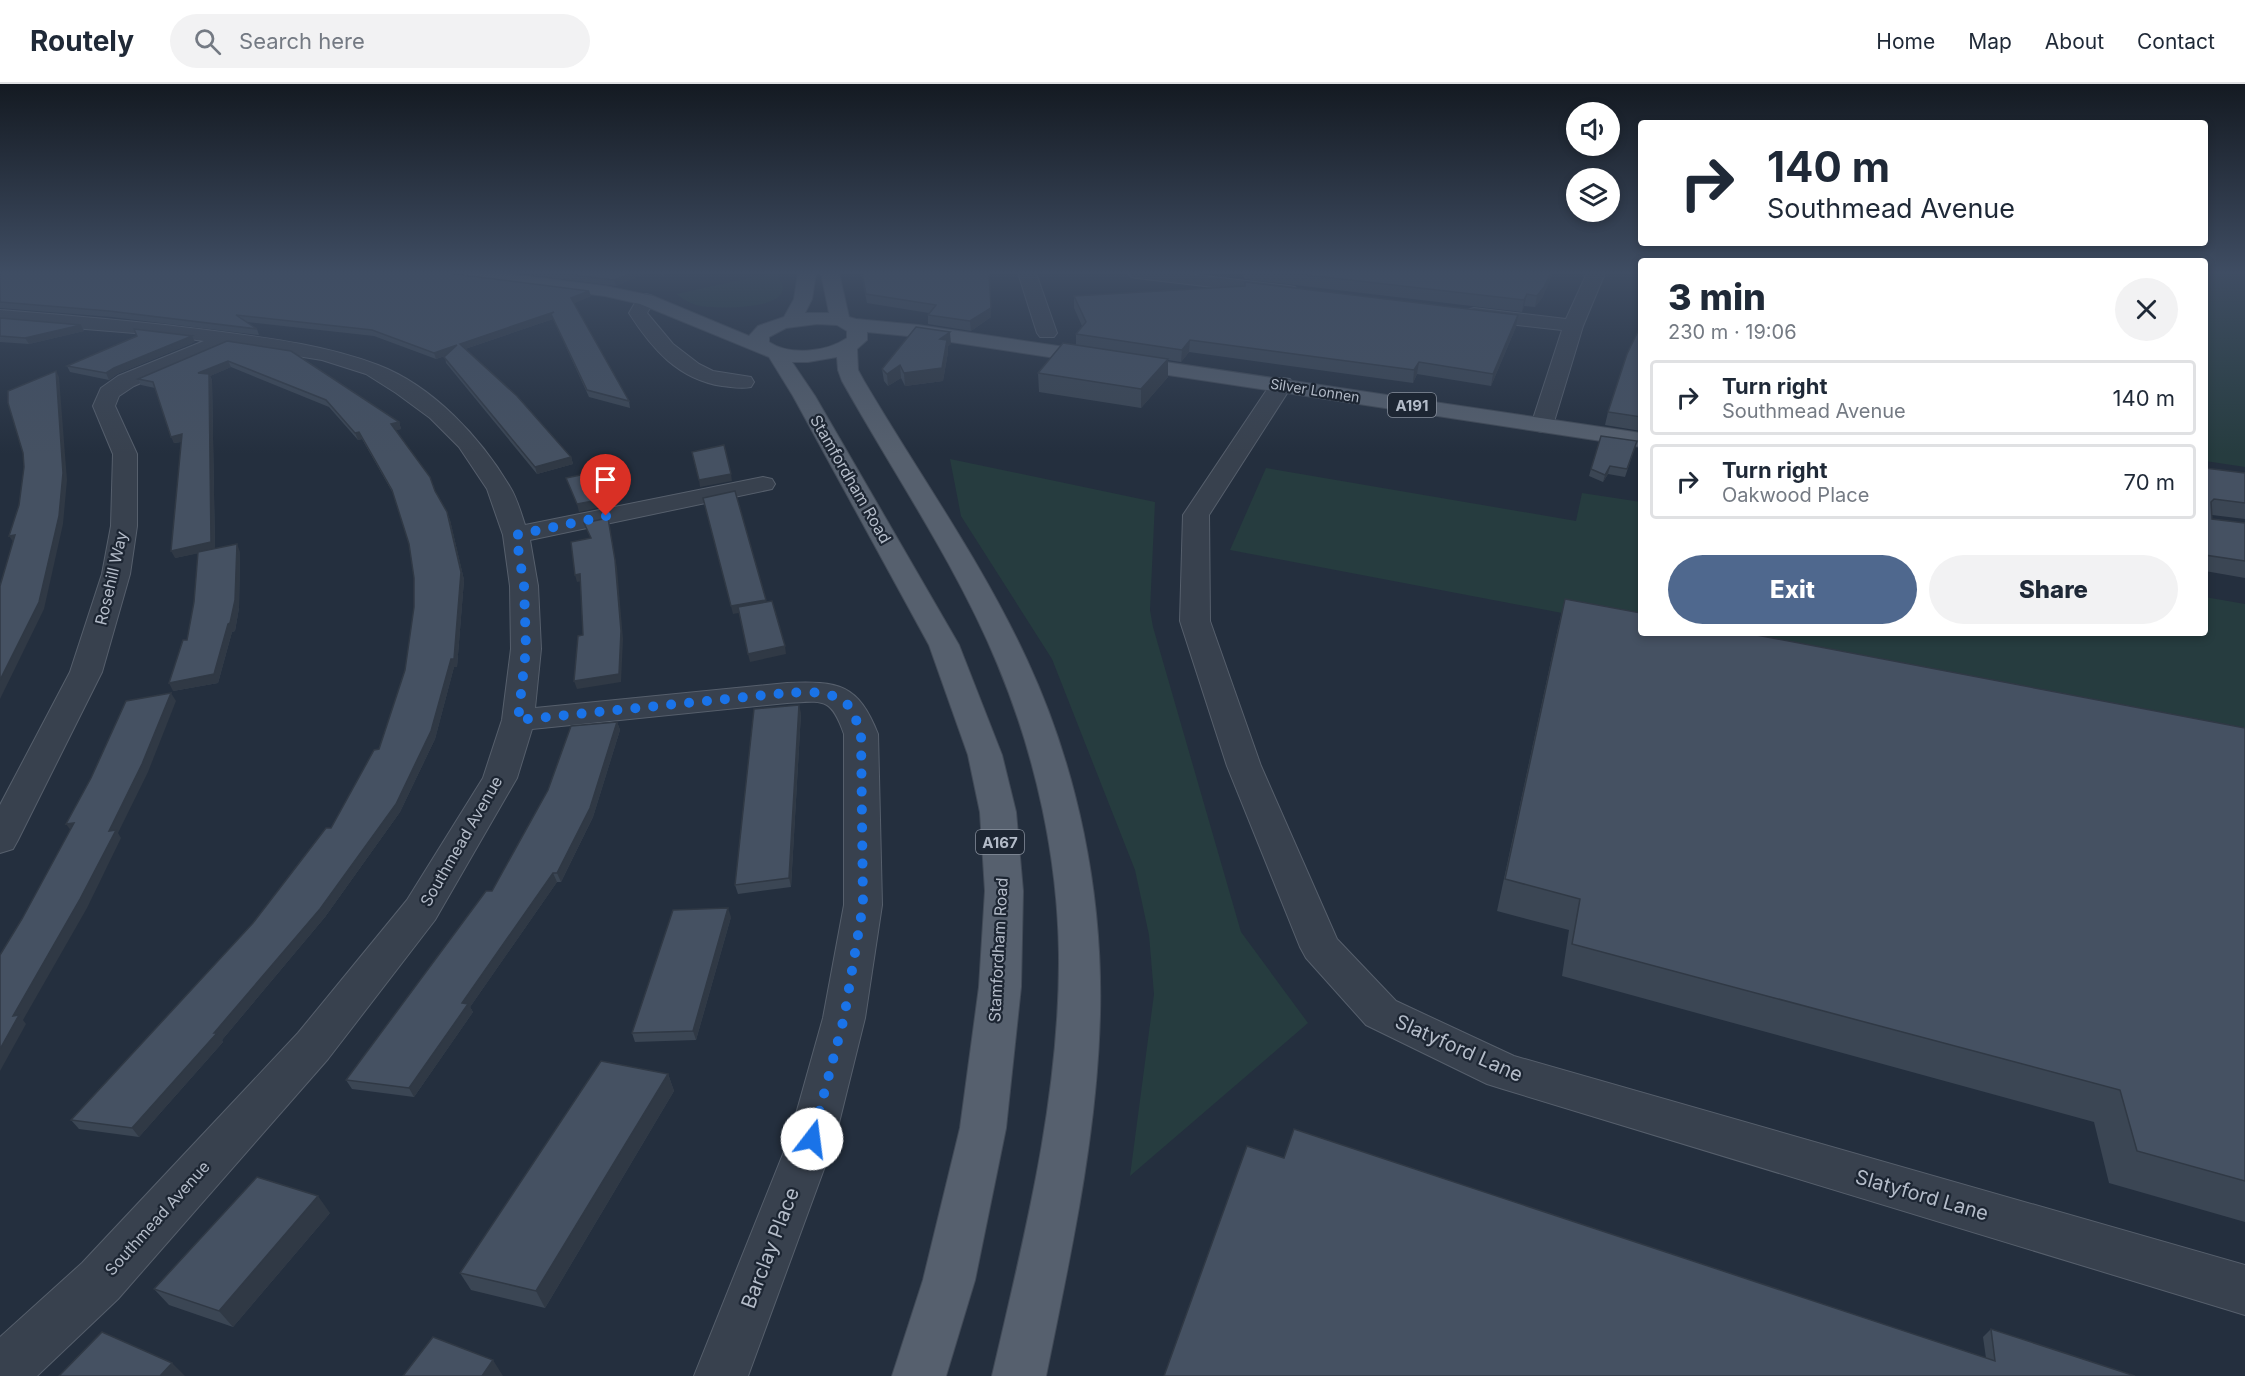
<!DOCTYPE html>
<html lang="en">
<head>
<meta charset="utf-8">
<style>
	:root { --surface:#fff; --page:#f2f2f3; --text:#1f2937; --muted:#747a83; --line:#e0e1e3; --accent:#4f688e }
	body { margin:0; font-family:Inter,sans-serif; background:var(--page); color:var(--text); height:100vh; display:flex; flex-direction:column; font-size:22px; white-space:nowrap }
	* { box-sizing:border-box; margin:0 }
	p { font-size:20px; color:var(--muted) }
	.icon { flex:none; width:33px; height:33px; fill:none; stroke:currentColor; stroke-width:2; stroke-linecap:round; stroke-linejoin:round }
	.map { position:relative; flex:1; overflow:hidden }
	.drawer { position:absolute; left:1638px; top:174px; width:570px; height:378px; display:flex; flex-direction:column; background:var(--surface); border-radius:6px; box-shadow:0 3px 9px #0003 }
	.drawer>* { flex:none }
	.hud { position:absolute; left:1638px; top:36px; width:570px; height:126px; border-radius:6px; box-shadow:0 3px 9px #0003; background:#fff; color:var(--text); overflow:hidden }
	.buttons { position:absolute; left:1566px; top:18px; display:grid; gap:12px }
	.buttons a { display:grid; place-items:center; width:54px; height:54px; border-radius:50%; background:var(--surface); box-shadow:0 3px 9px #0003; font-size:30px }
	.pin { position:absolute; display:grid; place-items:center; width:51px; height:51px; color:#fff; margin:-62px -26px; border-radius:50% 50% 50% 0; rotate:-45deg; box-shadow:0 0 6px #0007 }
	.pin .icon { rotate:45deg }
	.me { position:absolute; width:66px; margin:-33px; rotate:15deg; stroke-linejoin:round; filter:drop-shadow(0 0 4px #0008) }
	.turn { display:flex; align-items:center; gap:21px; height:126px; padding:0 30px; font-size:27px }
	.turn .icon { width:78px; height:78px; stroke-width:2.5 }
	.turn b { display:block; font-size:42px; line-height:51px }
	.round { display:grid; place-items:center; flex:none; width:63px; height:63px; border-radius:32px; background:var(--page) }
	.head { display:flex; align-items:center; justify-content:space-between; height:102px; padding:0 30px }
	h1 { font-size:36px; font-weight:800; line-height:45px }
	.primary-button { display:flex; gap:12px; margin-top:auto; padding:12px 30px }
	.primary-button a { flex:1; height:69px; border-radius:36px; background:var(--accent); color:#fff; font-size:24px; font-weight:800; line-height:69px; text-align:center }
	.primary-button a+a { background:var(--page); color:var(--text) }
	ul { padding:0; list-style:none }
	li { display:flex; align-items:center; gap:18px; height:75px; margin:0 12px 9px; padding:0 18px; border:3px solid var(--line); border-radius:6px }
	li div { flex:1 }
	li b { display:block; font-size:22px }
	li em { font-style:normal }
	header { display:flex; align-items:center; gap:36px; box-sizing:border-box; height:84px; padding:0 30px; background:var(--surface); border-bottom:2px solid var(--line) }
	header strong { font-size:28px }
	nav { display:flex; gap:33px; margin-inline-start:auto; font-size:21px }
	.search { width:420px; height:54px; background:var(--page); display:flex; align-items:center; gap:15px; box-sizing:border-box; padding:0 21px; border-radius:33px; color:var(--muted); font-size:22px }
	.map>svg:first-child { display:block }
</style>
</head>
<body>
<header>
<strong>Routely</strong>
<div class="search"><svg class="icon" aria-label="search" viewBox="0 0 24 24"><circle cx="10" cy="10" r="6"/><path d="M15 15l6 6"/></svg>Search here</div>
<nav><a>Home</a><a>Map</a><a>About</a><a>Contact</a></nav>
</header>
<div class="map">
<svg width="2245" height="1292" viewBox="0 0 2245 1292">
	<rect width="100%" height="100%" fill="#242f3e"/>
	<g fill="#263c3f">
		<path d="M773,189H776C778,193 783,200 783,205C781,227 711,225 696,221C689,219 682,214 676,210Z"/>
		<path d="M2205,189H2245V383L2205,377Z"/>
		<path d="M950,375L1155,418L1150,526L1153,543L1241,848L1308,939L1130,1092L1154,910L1149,851L1135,786L1052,575L961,432Z"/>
		<path d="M1266,384L1576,437L1582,409L1641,418V544L1230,466Z"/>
		<path d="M2205,513L2245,520V658L1669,549H2205Z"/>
	</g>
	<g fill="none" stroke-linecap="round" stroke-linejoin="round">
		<defs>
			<g id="minor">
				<path d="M1018,189H1036L1057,249L1054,253H1040L1037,249Z"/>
				<path d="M1128,189H1179L1289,202L1295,203L1298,207L1295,211L1289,212L1137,194L1131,193Z"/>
				<path d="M1587,189H1605L1583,242L1553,341L1550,346L1542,348L1534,346L1531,341L1562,246L1474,236L1467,234L1464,230L1467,226L1474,224L1566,235Z"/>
				<path d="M646,210L653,212L655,216L647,229L673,260L699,280L713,287L751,293L754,298L751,303C741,305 732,303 722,302C678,295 652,265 629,229L639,212Z"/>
				<path d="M0,226C74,232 149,238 222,248C275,255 328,262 378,281C433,302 481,354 510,403C517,414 521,429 525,441L763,393L772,395L775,400L772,405L530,456L538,502L541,565L535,624L787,599C839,597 858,600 878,650L882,821L865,934L835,1055L748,1292H694L789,1055L823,934L844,821V650C831,613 824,617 787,619L532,645L517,694L435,836L328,975L118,1215L37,1292H0V1253L82,1179L298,949L407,816L483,694L502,636L511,565L510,502L503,451L487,405L459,363L430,334L396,309L366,290L322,276L230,261L134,302L119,312L115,322L137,370V442L130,490L102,588L18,756L13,765L0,769V721L70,588L102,490L111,442L113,370L93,322L101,304L118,292L204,257L159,251L0,238Z"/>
				<path d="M1282,294L1290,295L1293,300L1209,431L1210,537L1261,682L1337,855L1396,917L1514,972L2245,1181V1231L1503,1005L1487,1000L1366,941L1306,874L1300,863L1227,682L1180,537L1183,431L1274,295Z"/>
			</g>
			<path id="major" d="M453,189H502L605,202L653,212L749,252L758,242L784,233L794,215L798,189H816L812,215L805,229H829L821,189H839L849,233L856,235L918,241L1641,349V363L918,253L867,248V256L857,265L858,286L864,297C918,389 982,478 1027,576C1078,686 1103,810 1100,931C1097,1053 1070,1173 1046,1292H992C1024,1154 1060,1014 1059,871C1058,772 1035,670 997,579C956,480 894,390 842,297L838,286L837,273L808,278H792L815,312L959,561L1002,671L1016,728L1023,807L1021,903L1006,1044L975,1196L946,1292H892L923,1196L960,1044L979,903L985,807L980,728L968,671L929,561L793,312L769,273L640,220L605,212L462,194L456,193ZM817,240L837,241L847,247V254C827,268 790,272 769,258V253L786,244Z"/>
		</defs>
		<use href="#minor" stroke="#565f6c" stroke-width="2"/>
		<use href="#major" stroke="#414a57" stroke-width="2"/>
		<use href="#minor" fill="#38414e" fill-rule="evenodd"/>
		<use href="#major" fill="#56606e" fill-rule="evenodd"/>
	</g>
	<g fill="#3b4654">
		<path d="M0,189L454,190L589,207L591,212L574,219L629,317L630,324L589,313L553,235L465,265L571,373L573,380L537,390L446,279L445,272L436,275L374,252L247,238L257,245L259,251L112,233L0,224Z"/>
		<path d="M516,189H669L664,191L646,189L616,202Z"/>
		<path d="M861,189H990L991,233L971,247L928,240V231L929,229L867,219Z"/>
		<path d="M1244,189H1553L1542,214L1535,223L1524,222L1522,228L1244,195Z"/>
		<path d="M1074,212L1518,231L1516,243L1491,302L1417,290L1413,299L1189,268L1181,278L1168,276V293L1141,324L1039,308L1038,289L1076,261V250L1082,242L1074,224Z"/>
		<path d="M0,234L81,241L84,247L29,260L0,258Z"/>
		<path d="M1641,241V347L1605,341L1608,328Z"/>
		<path d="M227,257L399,338L401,345L395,346L435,408L450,436L464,496L457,583H454L435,655L400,728L325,833L222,956L223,958L139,1053L79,1045L71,1036L253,839L331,744L379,665L405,586L414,523V494L409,460L394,411L362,355L358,356L329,323L231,283L210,292L212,296L215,465L240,468L239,524L235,547L232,548L218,599L173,607L187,556L194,518L198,469L175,474L181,358L174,359L155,304L141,301L138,295Z"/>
		<path d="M195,258L117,290L109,296L70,288L67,282Z"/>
		<path d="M951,260L948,262V268L943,297L905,302L901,294L888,302L884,297L882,285Z"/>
		<path d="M1637,357L1625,393L1608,390L1603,398L1589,392L1591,385Z"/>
		<path d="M2205,384L2245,389V435L2212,431V435L2245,439V494L2205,487Z"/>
		<path d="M1565,515L2245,644V1138L2109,1099L2094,1038L1562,892L1569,846L1497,827L1558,544Z"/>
		<path d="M801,629L791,803L738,810L735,801Z"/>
		<path d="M617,638L620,646L593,733L561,798H557L470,923L473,928L414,1013L352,1005L346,996L492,807Z"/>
		<path d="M731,833L696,956L635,958L632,949Z"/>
		<path d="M668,990L674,1007L545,1224L471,1206L460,1189Z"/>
		<path d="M1284,1074L1986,1274L1983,1253L1991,1245L2135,1292H1164Z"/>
		<path d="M330,1129L233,1243L169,1221L154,1205Z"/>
	</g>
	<g fill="#303945">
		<path d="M632,189H646L616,202L614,196Z"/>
		<path d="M990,189L991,233L971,247L970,237Z"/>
		<path d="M1551,189H1553L1542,214L1535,223L1537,212Z"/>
		<path d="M589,207L591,212L573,220L571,214Z"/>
		<path d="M1527,210L1524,222L1522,228L1524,216Z"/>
		<path d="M554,228L551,230L553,235L462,266L460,260Z"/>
		<path d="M1518,231L1516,243L1491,302L1493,290Z"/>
		<path d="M81,241L84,247L29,260L25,254Z"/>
		<path d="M950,248L951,260L948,262V268L943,297L905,302L904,289L940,255Z"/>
		<path d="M192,252L195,258L117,290L109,296L106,289L114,284Z"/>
		<path d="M1190,256L1189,268L1181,278L1182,266Z"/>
		<path d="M457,261L459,267L436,275L434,269Z"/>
		<path d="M1168,275V293L1141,324V305Z"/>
		<path d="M228,277L231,283L210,292L212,296L215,466L175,474L171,467L198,289Z"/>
		<path d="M1419,278L1417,290L1413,299L1414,286Z"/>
		<path d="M900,281L901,294L888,302L887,290Z"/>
		<path d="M56,287L59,293L67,396L63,440L44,525L0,615V596Z"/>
		<path d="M399,338L401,345L393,347L391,340Z"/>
		<path d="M359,348L362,355L358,356L355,349Z"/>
		<path d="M182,350L185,357L174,359L171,353Z"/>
		<path d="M571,373L573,380L537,390L535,383Z"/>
		<path d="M1610,382L1608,390L1603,398L1605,391Z"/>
		<path d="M600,387L606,422L579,428L577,420Z"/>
		<path d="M731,390L732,397L700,403L699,396Z"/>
		<path d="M447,428L450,436L464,496L457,583H454L435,655L400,728L325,833L222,956L223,958L139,1053L132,1044L396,720Z"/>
		<path d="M608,434L617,484L623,555L621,598L577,605L574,597Z"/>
		<path d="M15,451L14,459L9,452Z"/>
		<path d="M237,460L240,468L239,524L235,547L232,548L218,599L173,607L169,599Z"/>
		<path d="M580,490L582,497L577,498L575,491Z"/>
		<path d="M766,516L767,524L733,530L731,522Z"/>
		<path d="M785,562L786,570L750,578L748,570Z"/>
		<path d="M171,609L176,617L148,688L118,749L121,754L87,824L23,936L26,940L0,987V965L13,932L109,747Z"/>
		<path d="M799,621L801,629L791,803L789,794Z"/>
		<path d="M617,638L620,646L593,733L561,798L557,789Z"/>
		<path d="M74,739L72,748L66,740Z"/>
		<path d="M553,789L557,798L470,923L473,928L414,1013L409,1004L462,919Z"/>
		<path d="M728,824L731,833L696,956L693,947Z"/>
		<path d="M668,990L674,1007L545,1224L536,1207Z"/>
		<path d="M318,1112L330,1129L233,1243L219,1227Z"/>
		<path d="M493,1276L503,1292H482Z"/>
		<path d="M172,1279L185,1292H160Z"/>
	</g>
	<g fill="#455162" stroke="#303945" stroke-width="1.5">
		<path d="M0,189H453L454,190L589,207L571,214L629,317L587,306L551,230L554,228L460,260L517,312L571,373L535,383L444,273L457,261L434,269L372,246L236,231L257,245L109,227L0,218Z"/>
		<path d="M557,189H632L614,196Z"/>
		<path d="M862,189H989L991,224L970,237L928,231L936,221L866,210Z"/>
		<path d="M1289,189H1551L1544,203L1537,212L1527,210L1524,216Z"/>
		<path d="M1245,198L1518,231L1493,290L1419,278L1414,286L1190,256L1182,266L1076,250L1086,238L1074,212L1245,202Z"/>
		<path d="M0,234L81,241L25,254L0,252Z"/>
		<path d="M1641,241V333L1608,328L1627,270Z"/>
		<path d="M916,243L950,248L940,255L947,256L942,284L904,289L900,281L887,290L882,285Z"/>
		<path d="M134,245L192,252L114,284L106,289L67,282L137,252Z"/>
		<path d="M227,257L291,267L399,338L391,340L430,393L435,407L447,428L461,488L454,575H451L431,647L396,720L320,825L214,949H217L132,1044L71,1036L253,839L326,744H331L374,666L379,665L405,586L414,523V494L409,460L392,406L359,348L355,349L326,316L228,277L198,289L209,290L211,458L171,467L182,350L171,353L153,298L138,295Z"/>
		<path d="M1063,259L1168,275L1141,305L1038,289Z"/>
		<path d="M56,287L63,389L59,432L39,518L0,596V502L15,451L9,452L19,421L24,383L23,369L8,319V307Z"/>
		<path d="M1601,352L1637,357L1627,385L1610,382L1605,391L1591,385Z"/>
		<path d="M724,361L731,390L699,396L692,368Z"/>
		<path d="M2205,384L2245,389V419L2214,415L2211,418L2212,435L2245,439V477L2205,471Z"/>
		<path d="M600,387L604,415L577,420L566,394Z"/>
		<path d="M735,407L766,516L731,522L703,414Z"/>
		<path d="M608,434L615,476L621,547L619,590L574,597L578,552L583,551L580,490L575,491L571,458L591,454L584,439Z"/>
		<path d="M237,460L235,516L230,539L228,540L214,590L169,599L183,556H187L194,518L198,468Z"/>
		<path d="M1565,515L1641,529V549H1746L2245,644V1097L2137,1067L2120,1006L1572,860L1580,815L1505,795Z"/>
		<path d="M772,517L785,562L748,570L738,523Z"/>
		<path d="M171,609L142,680L109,747L116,746L80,815L13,932L19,931L0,965V871L22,835L74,739L66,740L91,694L126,617Z"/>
		<path d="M799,621L789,794L735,801L754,625Z"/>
		<path d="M617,638L590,724L557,789H553L462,919L468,920L409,1004L346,996L486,807H492L548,706L571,642Z"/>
		<path d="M728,824L693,947L632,949L673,826Z"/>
		<path d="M601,977L668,990L536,1207L460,1189Z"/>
		<path d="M1294,1045L1995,1277L1991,1245L2135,1292H1164L1247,1062L1284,1074Z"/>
		<path d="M257,1093L318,1112L219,1227L154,1205Z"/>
		<path d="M102,1248L172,1279L160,1292H59Z"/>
		<path d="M433,1253L493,1276L482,1292H403Z"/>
	</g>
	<linearGradient id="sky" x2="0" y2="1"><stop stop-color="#141a22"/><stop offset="0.51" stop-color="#3f4d63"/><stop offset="1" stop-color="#3f4d63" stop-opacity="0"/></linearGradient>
	<rect width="2245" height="370" fill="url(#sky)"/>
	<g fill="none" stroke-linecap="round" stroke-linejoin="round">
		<path stroke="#1a73e8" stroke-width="10" stroke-dasharray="0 18" d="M606,432L516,451L524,502L526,565L518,636L786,609C808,608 840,605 853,628C856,634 858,643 861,650L863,821L844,934L812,1055"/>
	</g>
	<g text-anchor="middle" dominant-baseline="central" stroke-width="4.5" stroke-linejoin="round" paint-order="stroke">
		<g font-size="14" fill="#b4bcc9" stroke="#1d2633">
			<text transform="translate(1315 306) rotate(9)">Silver Lonnen</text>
		</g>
		<g fill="#1d2633" stroke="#878f9c" stroke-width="1.5">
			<rect x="1388" y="309" width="48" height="24" rx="4.5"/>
			<rect x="976" y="746" width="48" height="24" rx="4.5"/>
		</g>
		<g font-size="15" font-weight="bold" fill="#b4bcc9">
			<text x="1412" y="321">A191</text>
			<text x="1000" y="758">A167</text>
		</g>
		<g font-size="16" fill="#b4bcc9" stroke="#1d2633">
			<text transform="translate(851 395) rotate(60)">Stamfordham Road</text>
			<text transform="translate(111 494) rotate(-77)">Rosehill Way</text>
			<text transform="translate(461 757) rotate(-60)">Southmead Avenue</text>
			<text transform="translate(998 866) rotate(-87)">Stamfordham Road</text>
			<text transform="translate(157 1134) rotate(-48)">Southmead Avenue</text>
		</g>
		<g font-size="20" fill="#b4bcc9" stroke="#1d2633">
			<text transform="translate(1459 964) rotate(24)">Slatyford Lane</text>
			<text transform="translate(1922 1111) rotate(16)">Slatyford Lane</text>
			<text transform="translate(770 1164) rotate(-69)">Barclay Place</text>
		</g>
	</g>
</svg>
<div class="buttons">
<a><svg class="icon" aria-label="sound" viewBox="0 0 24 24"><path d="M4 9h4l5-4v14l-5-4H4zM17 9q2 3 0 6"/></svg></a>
<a><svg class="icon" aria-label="layers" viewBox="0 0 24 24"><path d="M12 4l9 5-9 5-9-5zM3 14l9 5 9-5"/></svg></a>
</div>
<div class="pin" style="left:606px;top:432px;background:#d93025"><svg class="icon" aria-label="arrive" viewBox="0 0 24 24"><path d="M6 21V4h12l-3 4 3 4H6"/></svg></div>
<svg class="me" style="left:812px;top:1055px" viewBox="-20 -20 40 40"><circle r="19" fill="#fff"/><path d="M0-13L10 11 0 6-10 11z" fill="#1a73e8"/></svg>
<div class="hud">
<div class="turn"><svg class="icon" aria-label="right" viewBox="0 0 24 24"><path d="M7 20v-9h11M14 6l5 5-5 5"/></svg><div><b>140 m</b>Southmead Avenue</div></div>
</div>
<section class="drawer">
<div class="head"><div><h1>3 min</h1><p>230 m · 19:06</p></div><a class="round"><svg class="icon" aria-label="close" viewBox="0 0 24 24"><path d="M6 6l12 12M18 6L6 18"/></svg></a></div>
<ul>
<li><svg class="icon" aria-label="right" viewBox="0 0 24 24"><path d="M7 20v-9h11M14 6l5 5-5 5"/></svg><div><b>Turn right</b><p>Southmead Avenue</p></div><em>140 m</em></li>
<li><svg class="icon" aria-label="right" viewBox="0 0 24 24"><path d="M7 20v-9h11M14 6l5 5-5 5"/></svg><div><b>Turn right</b><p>Oakwood Place</p></div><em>70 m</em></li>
</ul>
<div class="primary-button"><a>Exit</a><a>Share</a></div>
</section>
</div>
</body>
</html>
